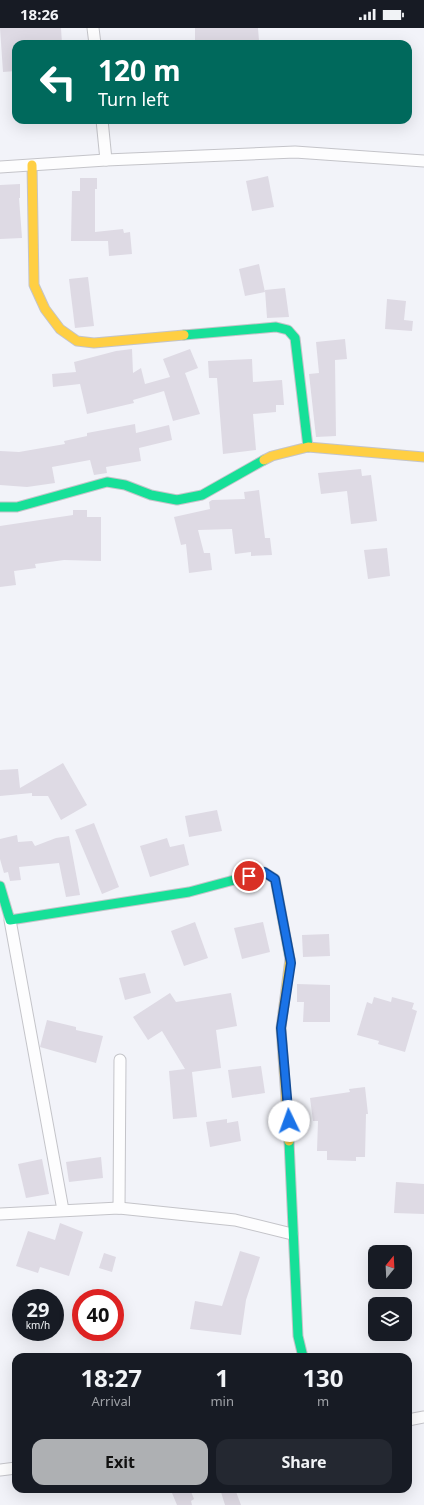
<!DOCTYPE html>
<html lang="en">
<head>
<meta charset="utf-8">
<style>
	:root { --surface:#171b24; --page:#242831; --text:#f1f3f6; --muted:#9ea1a6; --accent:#aeb0b3 }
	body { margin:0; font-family:"Noto Sans",sans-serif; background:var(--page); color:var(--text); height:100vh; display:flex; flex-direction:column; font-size:15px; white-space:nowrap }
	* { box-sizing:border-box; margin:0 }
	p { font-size:13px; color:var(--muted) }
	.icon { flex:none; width:22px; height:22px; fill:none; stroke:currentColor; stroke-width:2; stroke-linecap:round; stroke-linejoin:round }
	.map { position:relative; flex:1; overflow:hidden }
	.details { position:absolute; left:12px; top:1325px; width:400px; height:140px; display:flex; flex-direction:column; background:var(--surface); border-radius:12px; box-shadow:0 4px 16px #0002 }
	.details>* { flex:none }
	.hud { position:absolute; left:12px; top:12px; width:400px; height:84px; border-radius:12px; box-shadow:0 4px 16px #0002; background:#00695c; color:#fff; overflow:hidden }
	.needle { width:26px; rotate:18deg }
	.buttons { position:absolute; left:368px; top:1217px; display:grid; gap:8px }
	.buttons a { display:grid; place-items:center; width:44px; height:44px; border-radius:8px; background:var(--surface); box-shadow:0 4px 16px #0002; font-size:20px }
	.speed { position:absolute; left:12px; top:1261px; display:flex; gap:8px; font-size:20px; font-weight:700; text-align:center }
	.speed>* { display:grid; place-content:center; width:52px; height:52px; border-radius:50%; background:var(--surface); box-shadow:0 4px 16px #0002; line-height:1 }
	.speed small { font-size:10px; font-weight:400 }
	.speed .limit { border:6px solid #d22; background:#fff; color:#111 }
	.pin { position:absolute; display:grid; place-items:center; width:34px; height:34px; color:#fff; margin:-17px; border:2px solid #fff; border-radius:50%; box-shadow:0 1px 4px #0007 }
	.me { position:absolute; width:44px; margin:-22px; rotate:357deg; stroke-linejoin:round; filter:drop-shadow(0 0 3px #0008) }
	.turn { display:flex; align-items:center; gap:14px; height:84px; padding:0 20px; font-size:18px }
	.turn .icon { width:52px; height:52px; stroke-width:2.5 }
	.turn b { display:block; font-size:28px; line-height:34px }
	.eta { display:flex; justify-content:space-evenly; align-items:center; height:68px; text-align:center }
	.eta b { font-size:24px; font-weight:700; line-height:28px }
	.action { display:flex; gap:8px; margin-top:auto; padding:8px 20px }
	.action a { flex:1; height:46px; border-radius:12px; background:var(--accent); color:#111; font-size:16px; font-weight:700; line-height:46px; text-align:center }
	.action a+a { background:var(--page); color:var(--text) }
	.status { display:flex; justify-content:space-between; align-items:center; height:28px; padding:0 20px; background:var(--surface); direction:ltr }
	.status svg { height:11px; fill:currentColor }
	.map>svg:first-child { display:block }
</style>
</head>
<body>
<div class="status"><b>18:26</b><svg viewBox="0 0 49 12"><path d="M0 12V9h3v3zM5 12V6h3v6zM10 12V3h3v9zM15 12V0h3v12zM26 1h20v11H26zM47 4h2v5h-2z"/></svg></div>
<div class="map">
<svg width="424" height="1477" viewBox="0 0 424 1477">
	<rect width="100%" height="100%" fill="#f2f3f9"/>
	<g fill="#dedae4">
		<path d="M0,0H61L62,16H16V43L3,44Z"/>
		<path d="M195,0H258L259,13L195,15Z"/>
		<path d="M268,148L274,179L252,183L246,153Z"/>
		<path d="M80,150H97V161H95V204L123,201L124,205L130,204L132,226L109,228L108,213H71L72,163H80Z"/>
		<path d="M20,156V170H19L22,210L0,211V157Z"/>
		<path d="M259,236L265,264L245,268L239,241Z"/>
		<path d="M88,249L94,298L75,300L69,251Z"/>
		<path d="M285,260L289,289L267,290L265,262Z"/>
		<path d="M387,271L406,273L404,292L413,293L412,303L385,301Z"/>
		<path d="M345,311L347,331L335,332L336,408L316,409L309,346L319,345L316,314Z"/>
		<path d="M132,321L133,345L141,340L145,356L170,349L163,331L190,321L198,340L185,345L200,386L173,393L164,363L133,372L134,375L87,386L80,356L53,359L52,346L76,344L74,334L116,323Z"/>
		<path d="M252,331L253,354L282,352L284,377H276V384L253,386L256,422L223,426L217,350H209L208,333Z"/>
		<path d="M135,396L136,405L169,397L172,412L139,420L141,433L106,439L107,445L94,447L90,432L52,439L55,455L27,459L0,457V423L19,424L65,416L64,413L87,408V405Z"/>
		<path d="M361,441L362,448L371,447L377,493L351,496L347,463L321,466L318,445Z"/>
		<path d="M259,462L265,510H270L272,527L251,528V524L235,526L232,501L198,502L204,525H210L212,542L189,545L186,516L181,517L174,489L210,481L209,474L212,472L245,471L244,464Z"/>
		<path d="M73,482H87V489H101V533L64,532L35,536L36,540L14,543L16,557L0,559V498L73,487Z"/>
		<path d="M387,520L390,548L368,551L364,522Z"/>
		<path d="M63,735L87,777L61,792L48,768H32V765L0,768V742L18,741L20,760Z"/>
		<path d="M217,782L222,803L189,809L185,788Z"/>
		<path d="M94,795L119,859L102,866L75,802Z"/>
		<path d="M17,807L18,814L32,813L35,818L56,810L69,808L80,867L66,869L59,835L19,839L21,852L10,853L8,844L4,845L0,831V811Z"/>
		<path d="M167,810L170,819L184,816L189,837L150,849L140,818Z"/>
		<path d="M195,894L208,930L184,938L171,903Z"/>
		<path d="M263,894L270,924L242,931L234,900Z"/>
		<path d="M329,906L330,928L303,929L302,907Z"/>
		<path d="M145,945L151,965L125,972L119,950Z"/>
		<path d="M297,956L330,957V994H303L304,974H297Z"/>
		<path d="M170,965L176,974L231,965L237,998L216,1002L221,1040L192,1044L197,1089L173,1091L169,1043L185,1041L162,1003L148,1012L133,989Z"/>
		<path d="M374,969L391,974L392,969L414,975L412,981L417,983L405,1024L378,1016L379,1013L357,1007L367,974L372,976Z"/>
		<path d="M47,992L76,999V1002L103,1008L96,1035L40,1019Z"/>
		<path d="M261,1038L265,1065L232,1070L228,1042Z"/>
		<path d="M365,1059L368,1086H366L365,1129H356V1133L327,1132V1123H317L318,1093H313L310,1070L350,1064L349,1061Z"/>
		<path d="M227,1091V1095L238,1093L241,1113L210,1119L206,1094Z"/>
		<path d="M101,1129L103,1150L69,1154L66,1134Z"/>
		<path d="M42,1131L49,1166L26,1170L18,1136Z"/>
		<path d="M396,1154L424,1156V1186L394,1185Z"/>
		<path d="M60,1195L83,1204L69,1248L40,1239L38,1245L16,1238L28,1203L55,1212Z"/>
		<path d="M240,1223L260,1229L246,1272L241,1307L190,1301L195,1273L222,1278Z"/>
		<path d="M104,1225L116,1229L112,1244L99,1240Z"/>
		<path d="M182,1461H190L194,1471L191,1473L192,1477H177L172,1465Z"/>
		<path d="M220,1461H235L241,1477H225Z"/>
	</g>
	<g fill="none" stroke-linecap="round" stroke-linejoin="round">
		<defs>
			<g id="street">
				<path d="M93,0L95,16"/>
				<path d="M102,92L106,132"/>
				<path d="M0,139L106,132L295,124L424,133"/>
				<path d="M10,892L63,1182"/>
				<path d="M119,1180L120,1032"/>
				<path d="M0,1186L119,1180L235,1192L292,1206"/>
				<path d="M408,1392L424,1389"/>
				<path d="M0,1442L16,1440"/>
			</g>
			<g id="fast">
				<path d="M184,307L276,299L288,302L295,310L308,419"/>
				<path d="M0,479H17L107,454L125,457L151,467L177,472L202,467L264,432"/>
				<path d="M0,858L10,892L189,864L264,844L275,851L290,931"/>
				<path d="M289,1113L298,1308L303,1329"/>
			</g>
			<g id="slow">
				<path d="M32,137L34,257L45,281L60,301L77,313L94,315L184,307"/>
				<path d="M264,432L272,428L308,419L424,429"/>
				<path d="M289,1113L281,1000L290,931"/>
			</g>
		</defs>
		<use href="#street" stroke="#c4c4c9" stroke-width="13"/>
		<use href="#fast" stroke="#c4c4c9" stroke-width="11"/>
		<use href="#slow" stroke="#c4c4c9" stroke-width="11"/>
		<use href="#street" stroke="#fdfdfe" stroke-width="11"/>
		<use href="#fast" stroke="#16e098" stroke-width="9"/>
		<use href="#slow" stroke="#ffcf43" stroke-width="9"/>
	</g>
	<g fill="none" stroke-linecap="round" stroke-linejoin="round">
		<defs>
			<path id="route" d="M249,848L264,844L275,851L291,935L281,1000L289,1093"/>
		</defs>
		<use href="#route" stroke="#114b97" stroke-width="10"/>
		<use href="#route" stroke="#1a73e8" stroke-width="7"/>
	</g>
</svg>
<div class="buttons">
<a><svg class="needle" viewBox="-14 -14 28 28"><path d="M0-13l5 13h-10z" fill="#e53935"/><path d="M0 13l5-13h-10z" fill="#9ea1a6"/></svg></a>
<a><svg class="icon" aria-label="layers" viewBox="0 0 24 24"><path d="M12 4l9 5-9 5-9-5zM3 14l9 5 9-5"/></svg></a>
</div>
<div class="speed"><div>29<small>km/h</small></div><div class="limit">40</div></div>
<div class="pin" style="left:249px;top:848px;background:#d93025"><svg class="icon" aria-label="arrive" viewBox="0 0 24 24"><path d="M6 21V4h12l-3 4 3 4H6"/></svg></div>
<svg class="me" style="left:289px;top:1093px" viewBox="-20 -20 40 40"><circle r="19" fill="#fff"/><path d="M0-13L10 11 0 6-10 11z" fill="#1a73e8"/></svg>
<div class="hud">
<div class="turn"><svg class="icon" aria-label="left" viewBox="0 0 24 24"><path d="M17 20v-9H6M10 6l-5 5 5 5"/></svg><div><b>120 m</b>Turn left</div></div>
</div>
<section class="details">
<div class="eta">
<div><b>18:27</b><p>Arrival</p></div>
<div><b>1</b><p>min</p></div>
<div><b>130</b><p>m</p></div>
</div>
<div class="action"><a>Exit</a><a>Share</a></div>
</section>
</div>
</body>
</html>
